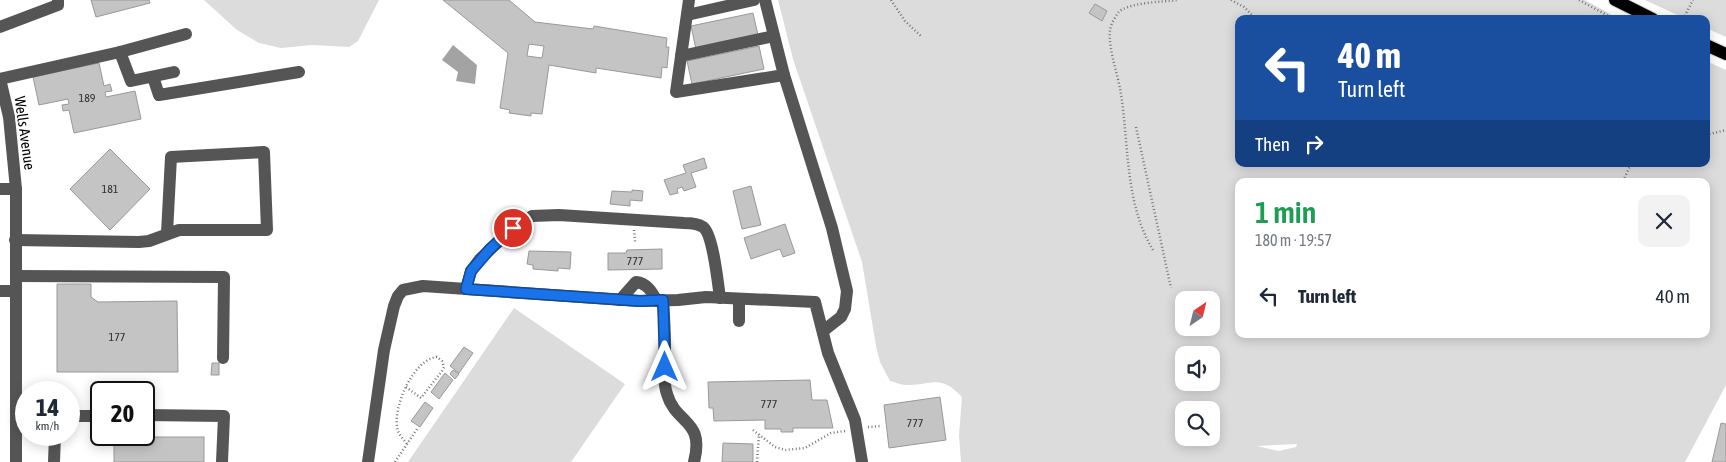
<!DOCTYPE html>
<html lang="en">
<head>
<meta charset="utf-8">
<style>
	:root { --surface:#fff; --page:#f2f2f3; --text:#1f2937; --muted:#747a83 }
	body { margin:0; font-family:"Asap Condensed",sans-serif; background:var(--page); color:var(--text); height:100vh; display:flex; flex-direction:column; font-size:19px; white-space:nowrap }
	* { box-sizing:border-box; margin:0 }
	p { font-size:16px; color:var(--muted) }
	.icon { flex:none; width:28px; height:28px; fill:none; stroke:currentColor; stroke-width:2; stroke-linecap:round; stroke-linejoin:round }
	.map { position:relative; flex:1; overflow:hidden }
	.details { position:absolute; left:1235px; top:178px; width:475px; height:160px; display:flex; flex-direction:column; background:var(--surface); border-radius:10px; box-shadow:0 2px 12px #0003 }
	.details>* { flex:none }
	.banner { position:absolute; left:1235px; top:15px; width:475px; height:152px; border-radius:10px; box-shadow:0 2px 12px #0003; background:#1a4fa0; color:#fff; overflow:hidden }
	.needle { width:32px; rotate:35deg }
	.tools { position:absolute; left:1175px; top:291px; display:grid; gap:10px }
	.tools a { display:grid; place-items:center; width:45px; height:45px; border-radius:10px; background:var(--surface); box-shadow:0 2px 12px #0003; font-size:25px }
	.speed { position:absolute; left:15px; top:381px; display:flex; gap:10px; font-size:25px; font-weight:700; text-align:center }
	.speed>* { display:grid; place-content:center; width:65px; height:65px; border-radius:50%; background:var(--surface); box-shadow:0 2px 12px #0003; line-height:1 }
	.speed small { font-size:12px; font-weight:400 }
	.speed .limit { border:2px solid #111; border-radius:8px; background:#fff; color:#111 }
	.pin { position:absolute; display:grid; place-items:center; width:42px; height:42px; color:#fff; margin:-21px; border:2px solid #fff; border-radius:50%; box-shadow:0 1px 5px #0007 }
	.me { position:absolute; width:55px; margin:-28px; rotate:0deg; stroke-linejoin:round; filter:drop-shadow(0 0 4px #0008) }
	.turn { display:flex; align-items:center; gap:18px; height:105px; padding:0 20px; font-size:22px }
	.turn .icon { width:65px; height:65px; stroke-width:2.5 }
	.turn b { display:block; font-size:35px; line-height:42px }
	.then { display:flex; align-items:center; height:48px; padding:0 20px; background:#0003; gap:10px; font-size:19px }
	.round { display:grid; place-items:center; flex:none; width:52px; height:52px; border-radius:10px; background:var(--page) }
	.summary { display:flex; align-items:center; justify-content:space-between; height:85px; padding:0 20px }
	h1 { font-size:30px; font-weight:600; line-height:38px; color:#1e9e55 }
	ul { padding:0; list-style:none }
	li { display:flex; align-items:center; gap:15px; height:65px; padding:0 20px }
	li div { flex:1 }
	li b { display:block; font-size:19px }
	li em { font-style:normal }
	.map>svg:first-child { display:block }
</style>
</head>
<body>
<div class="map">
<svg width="1726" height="462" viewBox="0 0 1726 462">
	<rect width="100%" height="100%" fill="#fff"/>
	<g fill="#dcdcdc" fill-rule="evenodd">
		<path d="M204,0H379L358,41L349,47L312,45L281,48L259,43L237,30Z"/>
		<path d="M778,0H1585L1619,19H1239V164H1706V61L1726,70V385L1685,462H961L959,435L962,397C939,373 933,386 906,385C901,385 895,382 890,381L880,362L876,346L862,262L793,59ZM1239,181H1706V334H1239ZM1184,300H1211V328H1184ZM1184,355H1211V382H1184ZM1184,410H1211V438H1184ZM1297,444L1296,447L1279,451L1257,446Z"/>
		<path d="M1645,0H1726V37L1706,28V19H1686Z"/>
		<path d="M514,308L625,384L571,462H408Z"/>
	</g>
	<path fill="#a3a3a3" d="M453,45L477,65L475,84L456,81L458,72L442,60Z"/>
	<g fill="#c4c4c4" stroke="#999" fill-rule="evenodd">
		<path d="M91,0H149L150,3L96,17Z"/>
		<path d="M443,0H509L535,22L593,29L594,26L667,38L666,47H669L667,68L662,67L661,78L596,68V73L549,65L542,114L531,113V116L509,113L510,110L500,108L508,53ZM529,44L544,46L542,58L527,56Z"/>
		<path d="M1095,4L1107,11L1102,21L1089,13Z"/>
		<path d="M753,13L758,35L696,49L691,26Z"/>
		<path d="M759,46L764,69L692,84L687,61Z"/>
		<path d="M99,63L104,86L110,84L112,91L105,92L106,97L135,91L141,119L74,133L69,110L63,111L62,105L69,104L68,99L39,105L33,77Z"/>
		<path d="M110,149L150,189L110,230L70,189Z"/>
		<path d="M704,158L707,168L691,173L696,187L684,191L682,187L677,189L678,193L670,195L664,180L686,173L683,165Z"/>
		<path d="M751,186L761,225L742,229L733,191Z"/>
		<path d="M632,190L643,191L642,201L630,200V206L610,204L612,191L632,192Z"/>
		<path d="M785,224L795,253L783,257L780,249L751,259L744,238Z"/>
		<path d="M662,249V269L608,270V253H626L627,250Z"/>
		<path d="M529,251L571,252L570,269L558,268V271L533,269V265L527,264Z"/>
		<path d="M57,284H91V297L98,302L177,301L178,372H57Z"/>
		<path d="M464,347L473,353L459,373L450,366Z"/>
		<path d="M212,363H219V375H211Z"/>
		<path d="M453,370L459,374L455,379L450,374Z"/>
		<path d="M445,373L453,380L439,399L431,392Z"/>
		<path d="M810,380L812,400H827L833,428H793V432H781V429H765V420L714,421L713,408H709L708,382Z"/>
		<path d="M940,397L946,440L889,448L884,405Z"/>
		<path d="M425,402L433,408L420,427L411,421Z"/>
		<path d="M1721,423L1726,424V462H1712Z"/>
		<rect x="114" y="437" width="90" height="25"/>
		<path d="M723,443L753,444V462H722Z"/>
	</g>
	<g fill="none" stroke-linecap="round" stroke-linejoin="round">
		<defs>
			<g id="major">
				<path d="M1615,0L1653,19"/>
				<path d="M1706,45L1726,54"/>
			</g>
		</defs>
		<use href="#major" stroke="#dbdbdb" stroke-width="14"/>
		<g stroke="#777" stroke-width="2.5" stroke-dasharray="1 2.5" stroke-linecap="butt">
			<path d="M891,0L905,21L922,37"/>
			<path d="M1231,0L1244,7L1256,19"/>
			<path d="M1579,0L1614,19"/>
			<path d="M1683,19L1693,0"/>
			<path d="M1136,127L1171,288"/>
			<path d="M1706,135L1726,130"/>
			<path d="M1623,181L1631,164"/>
			<path d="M634,230L635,242"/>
			<path d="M1153,250C1125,204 1129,146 1121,94C1118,74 1108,49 1110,30C1111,24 1115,17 1118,13C1127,2 1164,2 1177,0"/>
			<path d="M406,387L421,398L442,371L444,367L442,361L437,357C413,359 391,410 398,431C400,436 404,440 407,444"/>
			<path d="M868,427L881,426"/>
			<path d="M753,430L775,447L785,450L805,448L831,433L845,431"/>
			<path d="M395,462L417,429"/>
			<path d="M757,462L759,434"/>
		</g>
		<g stroke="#555" stroke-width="12">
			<path d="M689,0L676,92L784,75L765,0"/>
			<path d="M687,15L754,0"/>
			<path d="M0,27L58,5V0"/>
			<path d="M120,52L186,34"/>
			<path d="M681,56L774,36"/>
			<path d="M784,75L832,228L847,291L845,309L841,317L823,331"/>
			<path d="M153,77L159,95L299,72"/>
			<path d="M0,79L9,117L16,189V462"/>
			<path d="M0,79L120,52L131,81L174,72"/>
			<path d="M0,189H16"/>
			<path d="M15,240L139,242L149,241L179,230H267L264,152L171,157L167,233"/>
			<path d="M16,276L224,277L223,358"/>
			<path d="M466,289L471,271L480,259L513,228L532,216L559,215L684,223C690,223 697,223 703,227C713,234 718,284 720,298"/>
			<path d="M0,291H16"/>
			<path d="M620,300L636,282C647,283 652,292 657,301"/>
			<path d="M739,300V321"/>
			<path d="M663,301C664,315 665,329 665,344C665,360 662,379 667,394C676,425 705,419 694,462"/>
			<path d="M144,415L224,416L222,462"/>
			<path d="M69,416H101"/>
			<path d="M54,462L55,435"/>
			<path d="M368,462L384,350L394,306L398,296L403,290L423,286L639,301L678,300L706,297L815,302L828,353L855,420L862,462"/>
		</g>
		<use href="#major" stroke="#000" stroke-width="12"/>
	</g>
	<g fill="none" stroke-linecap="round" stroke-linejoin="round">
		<defs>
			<path id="route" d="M513,228L490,249L471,271L466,289L640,301L663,300L665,367"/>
		</defs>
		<use href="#route" stroke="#114b97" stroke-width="12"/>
		<use href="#route" stroke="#1a73e8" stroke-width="9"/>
	</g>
	<g text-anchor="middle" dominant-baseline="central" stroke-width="4" stroke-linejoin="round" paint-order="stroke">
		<g font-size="12" fill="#313131">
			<text x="87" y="98">189</text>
			<text x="110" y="189">181</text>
			<text x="635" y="261">777</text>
			<text x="117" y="337">177</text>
			<text x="769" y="404">777</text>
			<text x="915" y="423">777</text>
		</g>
		<g font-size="15" fill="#000" stroke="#fff">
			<text transform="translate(25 133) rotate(82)">Wells Avenue</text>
		</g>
	</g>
</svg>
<div class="tools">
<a><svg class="needle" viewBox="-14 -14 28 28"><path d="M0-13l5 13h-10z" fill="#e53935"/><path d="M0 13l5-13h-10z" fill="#747a83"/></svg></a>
<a><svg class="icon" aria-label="sound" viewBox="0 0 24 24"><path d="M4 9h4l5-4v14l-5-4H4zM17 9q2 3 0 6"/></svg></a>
<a><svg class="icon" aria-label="search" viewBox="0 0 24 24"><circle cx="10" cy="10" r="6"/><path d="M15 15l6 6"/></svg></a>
</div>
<div class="speed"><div>14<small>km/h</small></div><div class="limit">20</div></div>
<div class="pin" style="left:513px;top:228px;background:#d93025"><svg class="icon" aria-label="arrive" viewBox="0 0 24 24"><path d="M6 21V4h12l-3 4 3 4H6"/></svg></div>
<svg class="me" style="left:665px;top:367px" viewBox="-20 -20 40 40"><path d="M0-17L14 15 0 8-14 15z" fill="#1a73e8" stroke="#fff" stroke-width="4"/></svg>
<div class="banner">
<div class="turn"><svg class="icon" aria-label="left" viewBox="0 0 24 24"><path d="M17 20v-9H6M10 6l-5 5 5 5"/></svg><div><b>40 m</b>Turn left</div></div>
<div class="then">Then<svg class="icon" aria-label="right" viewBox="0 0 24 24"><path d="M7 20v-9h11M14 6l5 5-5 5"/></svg></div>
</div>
<section class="details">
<div class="summary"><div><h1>1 min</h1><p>180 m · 19:57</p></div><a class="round"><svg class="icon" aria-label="close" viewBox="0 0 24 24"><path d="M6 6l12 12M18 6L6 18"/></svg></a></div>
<ul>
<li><svg class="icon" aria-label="left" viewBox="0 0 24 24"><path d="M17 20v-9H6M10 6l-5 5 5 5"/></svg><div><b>Turn left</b></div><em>40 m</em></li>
</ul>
</section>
</div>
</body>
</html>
